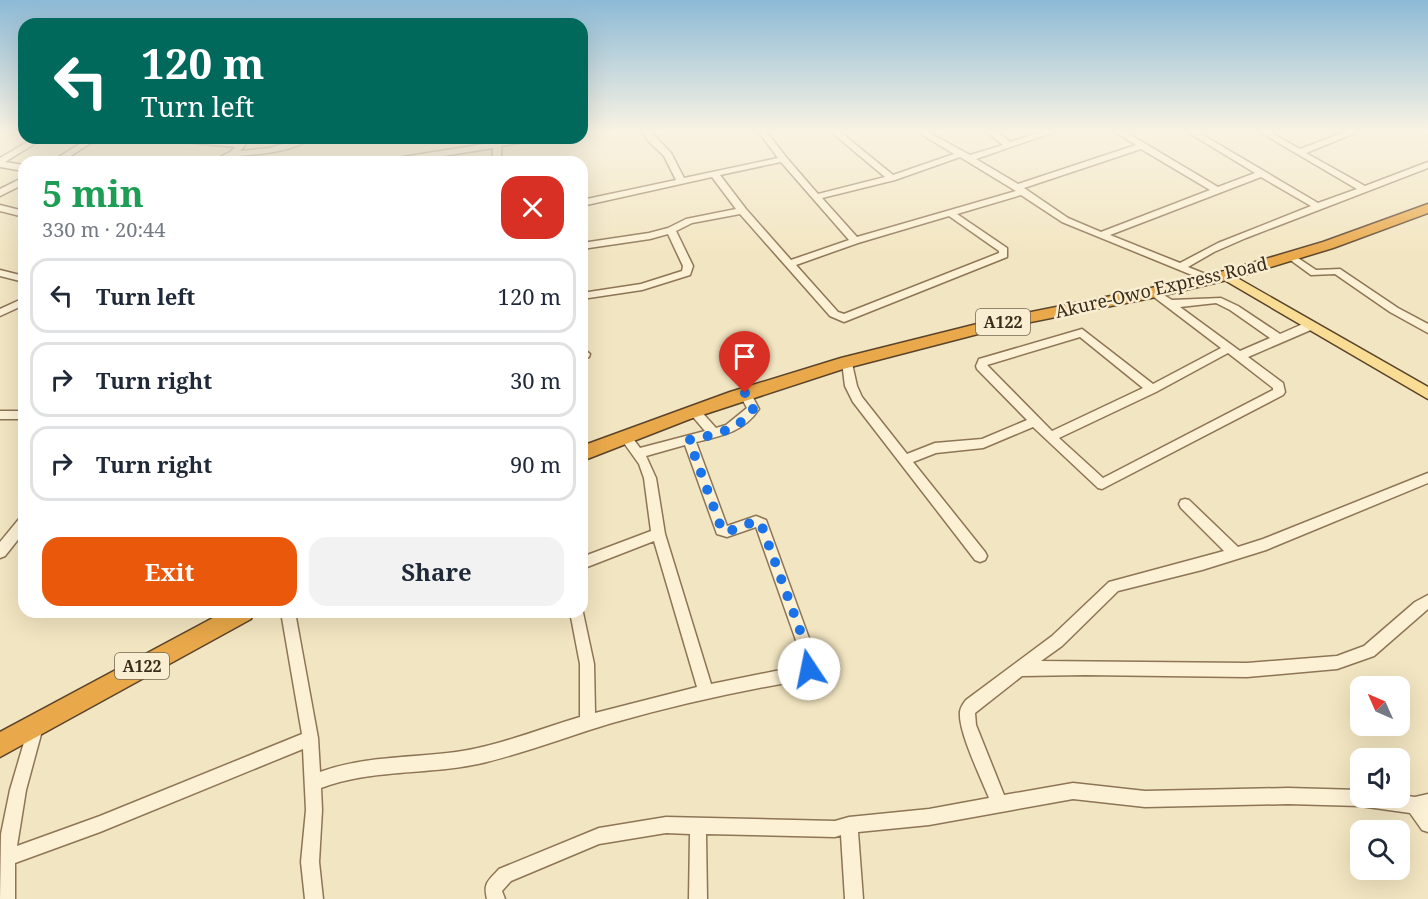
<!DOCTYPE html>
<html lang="en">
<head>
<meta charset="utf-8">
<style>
	:root { --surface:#fff; --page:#f2f2f3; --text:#1f2937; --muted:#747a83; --line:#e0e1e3; --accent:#ea580c }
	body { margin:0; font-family:"Noto Serif",serif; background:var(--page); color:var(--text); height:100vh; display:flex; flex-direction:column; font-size:22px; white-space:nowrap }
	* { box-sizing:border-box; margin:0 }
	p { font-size:20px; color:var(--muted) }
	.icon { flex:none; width:33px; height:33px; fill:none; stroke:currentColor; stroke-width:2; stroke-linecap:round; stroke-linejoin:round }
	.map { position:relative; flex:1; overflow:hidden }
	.side { position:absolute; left:18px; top:156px; width:570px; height:462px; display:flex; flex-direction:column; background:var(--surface); border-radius:18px; box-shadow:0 6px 24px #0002 }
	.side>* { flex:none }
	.hud { position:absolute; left:18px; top:18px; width:570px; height:126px; border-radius:18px; box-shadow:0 6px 24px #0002; background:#00695c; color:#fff; overflow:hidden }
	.needle { width:39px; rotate:315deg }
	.fabs { position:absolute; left:1350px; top:676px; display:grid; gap:12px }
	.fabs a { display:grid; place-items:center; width:60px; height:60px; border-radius:12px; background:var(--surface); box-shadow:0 6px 24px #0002; font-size:30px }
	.pin { position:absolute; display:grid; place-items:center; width:51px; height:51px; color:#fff; margin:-62px -26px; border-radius:50% 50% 50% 0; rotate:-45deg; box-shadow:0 0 6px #0007 }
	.pin .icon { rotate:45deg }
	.me { position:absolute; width:66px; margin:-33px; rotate:349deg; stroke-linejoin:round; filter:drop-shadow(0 0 4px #0008) }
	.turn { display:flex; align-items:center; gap:21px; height:126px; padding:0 24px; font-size:27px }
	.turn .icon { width:78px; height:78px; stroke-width:2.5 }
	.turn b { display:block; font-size:42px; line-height:51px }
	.round { display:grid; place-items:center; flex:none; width:63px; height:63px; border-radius:18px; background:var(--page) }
	.overview { display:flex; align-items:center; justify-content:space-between; height:102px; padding:0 24px }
	h1 { font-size:36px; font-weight:700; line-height:45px; color:#1e9e55 }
	.action { display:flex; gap:12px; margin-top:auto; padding:12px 24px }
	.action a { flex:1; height:69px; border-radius:18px; background:var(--accent); color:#fff; font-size:24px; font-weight:700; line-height:69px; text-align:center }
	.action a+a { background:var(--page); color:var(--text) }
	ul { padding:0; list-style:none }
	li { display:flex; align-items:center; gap:18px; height:75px; margin:0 12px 9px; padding:0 12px; border:3px solid var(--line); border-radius:18px }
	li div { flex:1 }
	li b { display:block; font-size:22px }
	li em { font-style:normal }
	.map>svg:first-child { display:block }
</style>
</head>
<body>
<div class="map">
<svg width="1428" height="899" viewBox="0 0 1428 899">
	<rect width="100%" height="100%" fill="#f2e5c1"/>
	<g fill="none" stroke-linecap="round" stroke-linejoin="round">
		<defs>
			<g id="minor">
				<path d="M642,131H650L671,153L684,178L778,158L758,131H766L786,157L818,194L885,177L830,131H839L893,175L954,154L916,131H926L970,155L1003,145L986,131H996L1010,142L1044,131H1057L976,159L1018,184L1136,145L1114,131H1124L1218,187L1255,173L1186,131H1196L1318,203L1357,189L1258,131H1268L1300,149L1348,131H1360L1306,153L1365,186L1428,162V168L1246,238L1214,252L1188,267L1213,277L1214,279L1209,282L1062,222L1021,195L957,214L1007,248V257L844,322L830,316L740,214L692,223L676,231L693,266L690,275L642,290L582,299V293L641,284L682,271L683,266L668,234L650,239L582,249V243L649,233L668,228L686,219L736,209L712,177L582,206V200L676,180L664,156L648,141ZM1141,149L1210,190L1101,232L1068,218L1024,188ZM960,157L1016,191L857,237L822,198L895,180ZM781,162L849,240L791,260L746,209L720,175ZM1261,177L1311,206L1218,243L1180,263L1110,235ZM949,216L999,251V253L844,314L838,312L796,265L858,243Z"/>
				<path d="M34,138H44L5,162L24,165V171L0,167V158Z"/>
				<path d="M89,138H99L61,162H51Z"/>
				<path d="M161,138H192L244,143L245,145L240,151L270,148L300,138H312C292,152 261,154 238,156C228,157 220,162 210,162L230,152L235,147L165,140Z"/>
				<path d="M522,138H541L537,140L501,146V162H493V148L406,162H386L390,159Z"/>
				<path d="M24,177V184L0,196V189Z"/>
				<path d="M0,205L24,211V217L0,211Z"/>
				<path d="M1292,254L1316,270L1340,269L1398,308L1428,324V333L1390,312L1335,274L1311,275L1289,259L1287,257Z"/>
				<path d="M0,270L24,276V282L0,276Z"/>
				<path d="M1154,289L1172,300L1221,298L1238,306L1280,334L1305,323H1313L1314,326L1313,329L1248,357L1283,383L1285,392L1283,395L1102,489L1098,488L1033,427L983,448L936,453L913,462L985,552L987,556L985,560L980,562L975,560L853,402L845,386L842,362L843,359H851L857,386L862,397L907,454L935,443L982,439L1027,420L977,369L976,366L979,359L1082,329L1153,384L1221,348L1150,294V290ZM1216,303L1230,310L1270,338L1240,351L1180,307ZM1080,337L1143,388L1052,431L987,365ZM1228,353L1273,388V390L1103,478L1059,438L1156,392Z"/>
				<path d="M24,298V305L0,316V309Z"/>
				<path d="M585,350L590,354L589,357L582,359V351Z"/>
				<path d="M745,389L749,390L759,409C744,432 721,436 696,442L727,526L756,516L766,520L818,663L814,674L803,680C739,691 675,705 612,723C568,736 523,754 478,764C426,775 371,769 321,788L322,810L319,862L323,899H305L301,862L306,810L303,749L100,832L15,863V899H0L1,834L10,790L30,722L35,719L40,722L43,727L26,790L17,846L100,816L302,734L281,612H295L318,738L320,772C364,756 410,758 456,752C499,746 539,729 580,717V664L570,612H582V608L594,664L595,713L697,687L654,541L582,569V557L651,531L644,478L639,464L619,436L621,433H629L640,448L705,431L688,411L694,407L698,408L716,428L726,425L747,408L739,393ZM685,445L717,534L727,537L756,527L804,663L800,666L711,684L665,534L656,478L646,456Z"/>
				<rect x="0" y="411" width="24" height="8"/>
				<path d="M1428,473V483L1266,550L1202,570L1118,591L1062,646L1041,661L1247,663L1337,656L1364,646L1415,602L1428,595V609L1374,656L1337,669L1247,677L1085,675L1022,676L975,713L976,725L1004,795L1073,783L1145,791L1288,788L1360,790V798H1400V795L1415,797L1428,794V832L1422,830L1410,813L1360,806L1288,804L1145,807L1073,799L929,825L858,832L863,899H845L841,835L835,837L706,834L707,899H689L690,834L666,833L599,844L511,881L502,891L505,899H487C483,883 488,881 499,869L599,828L666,817L835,821L849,817L929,809L989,798C981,778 958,731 960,712C960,708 963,704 966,700L1052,636L1109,582L1224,551L1181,508L1179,504L1181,500L1185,499L1189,500L1238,547L1263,539Z"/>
				<path d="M24,518V532L5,556L0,558V542L19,519Z"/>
			</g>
			<path id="major" d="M1225,271L1428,387V399L1221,278L1219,275L1221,272Z"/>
			<g id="highway">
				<path d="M1428,204V213L1333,248L1231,279L1156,297L1001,328L843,369L690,419L582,461V446L730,392L841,358L1001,318L1156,287L1225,271L1323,242Z"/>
				<path d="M224,612H254L251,619L0,757V732Z"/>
			</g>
		</defs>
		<use href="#minor" stroke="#8d7556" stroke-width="3"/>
		<use href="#major" stroke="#5a432b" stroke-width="3"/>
		<use href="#highway" stroke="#5a432b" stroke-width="3"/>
		<use href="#minor" fill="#fcf1d5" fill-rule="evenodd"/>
		<use href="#major" fill="#f9dd95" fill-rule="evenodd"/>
		<use href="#highway" fill="#e9a84a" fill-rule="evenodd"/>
	</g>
	<linearGradient id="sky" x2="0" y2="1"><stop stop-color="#8dbad6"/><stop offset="0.51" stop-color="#f9f3e3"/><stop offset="1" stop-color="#f9f3e3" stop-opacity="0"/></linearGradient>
	<rect width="1428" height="257" fill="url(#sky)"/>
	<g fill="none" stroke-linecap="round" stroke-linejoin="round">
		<path stroke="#1a73e8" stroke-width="10" stroke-dasharray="0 18" d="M745,393L753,409C739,431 712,435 689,440L722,530L727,532L756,521L761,524L812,663L809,669"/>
	</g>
	<g text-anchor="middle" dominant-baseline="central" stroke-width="5" stroke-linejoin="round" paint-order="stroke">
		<g fill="#f9eed1" stroke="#746652" stroke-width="1.5">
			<rect x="976" y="309" width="54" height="26" rx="4.5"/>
			<rect x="115" y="653" width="54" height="26" rx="4.5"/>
		</g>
		<g font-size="16" font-weight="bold" fill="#3b2c1c">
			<text x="1003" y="322">A122</text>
			<text x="142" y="666">A122</text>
		</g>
		<g font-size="18" fill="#3b2c1c" stroke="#f9eed1">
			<text transform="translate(1161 287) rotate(-13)">Akure-Owo Express Road</text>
		</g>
	</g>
</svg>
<div class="fabs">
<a><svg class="needle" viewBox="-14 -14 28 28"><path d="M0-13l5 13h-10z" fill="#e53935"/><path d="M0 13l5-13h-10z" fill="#747a83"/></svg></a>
<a><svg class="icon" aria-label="sound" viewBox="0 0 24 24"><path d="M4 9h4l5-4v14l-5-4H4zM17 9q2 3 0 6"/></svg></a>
<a><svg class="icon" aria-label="search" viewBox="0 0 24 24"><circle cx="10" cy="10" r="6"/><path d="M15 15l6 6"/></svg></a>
</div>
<div class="pin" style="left:745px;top:393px;background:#d93025"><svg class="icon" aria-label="arrive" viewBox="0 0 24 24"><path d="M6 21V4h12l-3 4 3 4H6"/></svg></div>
<svg class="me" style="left:809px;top:669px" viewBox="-20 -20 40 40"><circle r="19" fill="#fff"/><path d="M0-13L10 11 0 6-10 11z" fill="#1a73e8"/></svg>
<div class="hud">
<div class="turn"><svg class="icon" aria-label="left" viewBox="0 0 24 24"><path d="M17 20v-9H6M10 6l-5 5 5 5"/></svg><div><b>120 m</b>Turn left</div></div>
</div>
<section class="side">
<div class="overview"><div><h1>5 min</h1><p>330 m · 20:44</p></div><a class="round" style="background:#d93025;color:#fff"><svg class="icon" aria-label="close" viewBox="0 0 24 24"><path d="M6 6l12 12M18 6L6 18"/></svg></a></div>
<ul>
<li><svg class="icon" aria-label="left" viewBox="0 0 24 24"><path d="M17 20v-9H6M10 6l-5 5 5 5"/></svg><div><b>Turn left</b></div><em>120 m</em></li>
<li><svg class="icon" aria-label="right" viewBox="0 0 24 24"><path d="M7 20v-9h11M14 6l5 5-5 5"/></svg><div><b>Turn right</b></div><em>30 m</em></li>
<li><svg class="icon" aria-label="right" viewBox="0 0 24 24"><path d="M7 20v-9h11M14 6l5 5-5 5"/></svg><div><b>Turn right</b></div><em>90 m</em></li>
</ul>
<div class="action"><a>Exit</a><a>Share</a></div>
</section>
</div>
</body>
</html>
